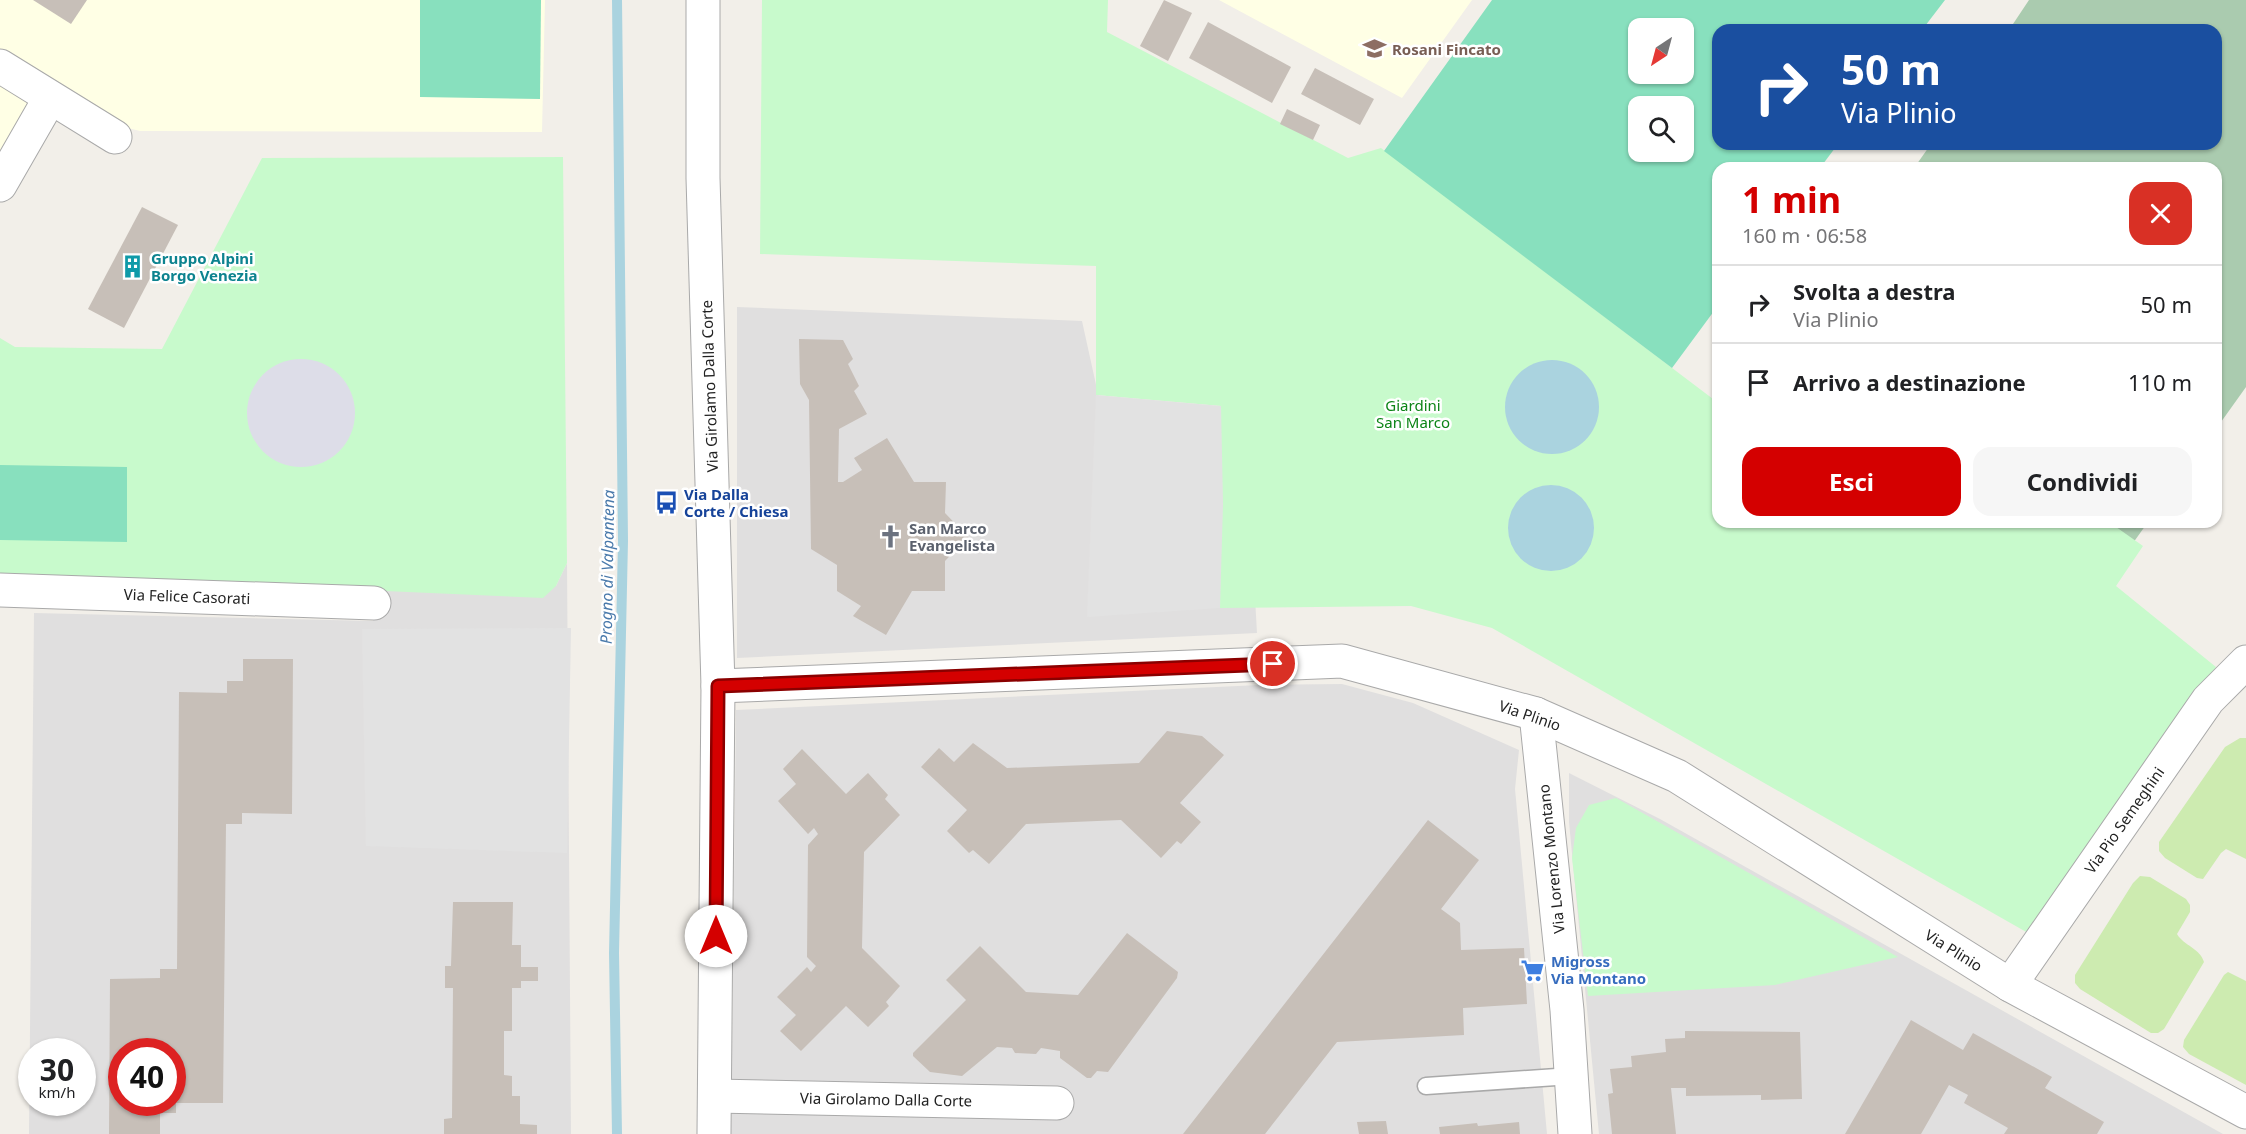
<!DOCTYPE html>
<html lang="it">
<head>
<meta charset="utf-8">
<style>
	:root { --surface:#fff; --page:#f6f6f6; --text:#202124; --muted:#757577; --line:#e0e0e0; --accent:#d40000 }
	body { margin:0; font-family:"Noto Sans",sans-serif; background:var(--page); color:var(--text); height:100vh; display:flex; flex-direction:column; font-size:22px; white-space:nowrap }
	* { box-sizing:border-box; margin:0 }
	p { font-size:20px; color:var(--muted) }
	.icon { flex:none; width:33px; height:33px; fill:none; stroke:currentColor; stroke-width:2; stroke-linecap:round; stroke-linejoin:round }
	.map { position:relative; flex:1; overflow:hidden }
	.drawer { position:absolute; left:1712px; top:162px; width:510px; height:366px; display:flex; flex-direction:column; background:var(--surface); border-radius:18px; box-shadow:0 2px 4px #0004 }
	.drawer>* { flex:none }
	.guide { position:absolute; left:1712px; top:24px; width:510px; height:126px; border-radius:18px; box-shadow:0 2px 4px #0004; background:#1a4fa0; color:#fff; overflow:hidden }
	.needle { width:39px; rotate:216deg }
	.buttons { position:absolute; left:1628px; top:18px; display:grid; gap:12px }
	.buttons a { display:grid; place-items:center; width:66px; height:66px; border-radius:12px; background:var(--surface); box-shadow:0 2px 4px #0004; font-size:30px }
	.speed { position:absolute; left:18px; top:1038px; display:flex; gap:12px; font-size:30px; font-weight:700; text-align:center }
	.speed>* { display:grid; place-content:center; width:78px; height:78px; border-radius:50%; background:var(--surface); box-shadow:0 2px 4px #0004; line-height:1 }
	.speed small { font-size:15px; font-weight:400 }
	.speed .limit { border:9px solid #d22; background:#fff; color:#111 }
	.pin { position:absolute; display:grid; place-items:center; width:51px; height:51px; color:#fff; margin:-26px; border:3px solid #fff; border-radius:50%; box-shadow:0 2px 6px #0007 }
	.me { position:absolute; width:66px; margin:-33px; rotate:0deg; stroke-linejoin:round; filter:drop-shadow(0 0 4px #0008) }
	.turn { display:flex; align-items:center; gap:21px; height:126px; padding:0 30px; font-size:27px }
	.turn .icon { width:78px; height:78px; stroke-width:2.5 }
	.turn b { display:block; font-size:42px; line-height:51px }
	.round { display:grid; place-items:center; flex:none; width:63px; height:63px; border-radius:18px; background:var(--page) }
	.summary { display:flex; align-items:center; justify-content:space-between; height:102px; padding:0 30px }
	h1 { font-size:36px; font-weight:700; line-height:45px; color:var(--accent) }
	.primary-button { display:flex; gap:12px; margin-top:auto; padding:12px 30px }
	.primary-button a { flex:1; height:69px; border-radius:18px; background:var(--accent); color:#fff; font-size:24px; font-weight:700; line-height:69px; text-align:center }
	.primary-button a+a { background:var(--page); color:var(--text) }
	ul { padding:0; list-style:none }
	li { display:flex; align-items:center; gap:18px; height:78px; padding:0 30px; border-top:2px solid var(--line) }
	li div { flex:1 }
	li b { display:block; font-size:22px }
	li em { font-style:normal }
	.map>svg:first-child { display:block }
</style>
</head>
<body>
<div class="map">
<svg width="2246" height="1134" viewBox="0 0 2246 1134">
	<rect width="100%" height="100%" fill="#f2efe9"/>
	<g fill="#e0dfdf" fill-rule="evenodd">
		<path d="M737,307L1082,321L1102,412L1245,420L1257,633L737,658Z"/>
		<path d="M567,563L571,1134H29L34,613L373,621L375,591L556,586ZM32,1052H82V1102H32ZM122,1052H172V1102H122Z"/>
		<path d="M1342,684L1413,703L1519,750L1515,789L1547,1134H731L736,710L1259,685Z"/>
		<path d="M1569,773L1660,819L2223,1134H1599L1569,822Z"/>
	</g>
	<g fill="#ffffe5">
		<path d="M0,0H545L542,132L140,131L120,126L0,51Z"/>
		<path d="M1219,0H1472L1402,98Z"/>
		<path d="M0,81L33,102L0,159Z"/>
	</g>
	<g fill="#cdebb0">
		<path d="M2240,738H2246V859L2226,849L2221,853L2203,879L2197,878L2165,858L2159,851V842L2225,747Z"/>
		<path d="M2140,876L2150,877L2186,899L2190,905V912L2177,934C2184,946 2200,948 2204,962L2164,1029L2158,1033H2151L2080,989L2075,983V975L2133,883Z"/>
		<path d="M2228,972L2246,981V1085L2189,1054L2183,1047L2184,1040L2224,975Z"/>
	</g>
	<g fill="#aacbaf">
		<path d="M2029,0H2246V387L2216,429V168H1914L1931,144H2216V30H2009Z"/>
		<path d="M2104,522H2148L2133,543Z"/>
	</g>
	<g fill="#c8facc">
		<path d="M762,0H1108L1107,32L1348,158L1381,148L1717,402L1718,522H2109L2143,546L2116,586L2216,667L2028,933L1492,628L1411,606L1220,608L1221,406L1096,395V266L760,254Z"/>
		<path d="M563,157L567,563L556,586L543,598L0,574V338L15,347L162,349L262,158Z"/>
		<path d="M1616,798L1898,957L1775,985L1588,996L1572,858L1576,828L1589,805Z"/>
	</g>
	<g fill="#88e0be" fill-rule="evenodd">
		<path d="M420,0H541L540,99L420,97Z"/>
		<path d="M1492,0H1945L1922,30H1718V144H1838L1820,168H1718L1717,307L1672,368L1384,151ZM1638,28H1683V74H1638ZM1638,106H1683V152H1638Z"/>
		<path d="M0,465L127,467V542L0,540Z"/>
	</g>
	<g fill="#e2e2e2">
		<path d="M1096,395L1221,406L1223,504L1220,608L1087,617Z"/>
		<path d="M571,628L567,853L366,846L362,629Z"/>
	</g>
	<circle fill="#dddde8" cx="301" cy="413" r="54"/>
	<g fill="#aad3df">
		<circle cx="1552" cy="407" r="47"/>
		<circle cx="1551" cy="528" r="43"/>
	</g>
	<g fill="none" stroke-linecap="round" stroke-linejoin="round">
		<path stroke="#aad3df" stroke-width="10" d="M617,1134L614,953L623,541L617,0"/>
	</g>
	<g fill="#c7bfb8" fill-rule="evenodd">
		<path d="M33,0H87L71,24Z"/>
		<path d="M1164,0L1192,13L1168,61L1140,46Z"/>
		<path d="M1208,22L1291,67L1272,103L1189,58Z"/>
		<path d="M1315,68L1374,99L1360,125L1301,94Z"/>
		<path d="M1287,109L1320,125L1313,140L1280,124Z"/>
		<path d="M142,207L178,225L124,328L88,309Z"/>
		<path d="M799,339L843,340L853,359L848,364L859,386L854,391L867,414L839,429L838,482H843L862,470L854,458L887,438L914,482H946L945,513L968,537L945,561V591H912L886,635L853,616L861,606L837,591V565L811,549L809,400L800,384Z"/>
		<path d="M243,659H293L292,814L242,813V824H226L223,1103H176V1113H160V1134H109L110,979L160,978V969H177L179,692L227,693V681H243ZM122,1052H172V1102H122Z"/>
		<path d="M1167,731L1202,736L1224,755L1180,803L1201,822L1181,844L1177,841L1161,858L1121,820L1026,824L989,864L973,850L969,853L947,831L967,810L921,767L939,748L954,762L973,743L1007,768L1139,763Z"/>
		<path d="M802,749L846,794L868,773L888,795L885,799L900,815L864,852L862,948L900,986L886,1002L889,1006L868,1027L846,1006L801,1051L780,1031L796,1015L777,997L807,967L811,972L816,966L807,957L808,845L818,834L814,828L808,834L778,801L796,784L783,769Z"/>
		<path d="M1428,820L1479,860L1441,909L1460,923L1461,950L1524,948L1527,1004L1463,1008L1464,1035L1337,1042L1265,1134H1183Z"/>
		<path d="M453,902H513L512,945H521V967H538V981H521V988H512V1031H504V1075L512,1076V1096H520V1124L537,1125V1134H444V1119L452,1118L453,988H445V966H451Z"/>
		<path d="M1127,933L1178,972L1177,978L1108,1072L1097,1071L1091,1078H1087L1060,1058V1051L1041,1048L1036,1054L1015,1053L1012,1048L997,1047L962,1076L930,1072L913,1056V1053L966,1000L946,980L980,946L1026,992L1078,995Z"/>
		<path d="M1911,1020L1963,1050L1973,1033L2052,1077L2045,1088L2104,1122L2097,1134H2004L2008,1128L1964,1103L1968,1095L1949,1085L1921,1134H1845Z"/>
		<path d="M1685,1031L1800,1032L1802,1099L1761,1100V1095L1686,1096V1088H1671L1676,1134H1612L1608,1094L1613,1093L1610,1069L1632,1067L1631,1056L1666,1052L1665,1039L1685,1038Z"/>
		<path d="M1386,1121L1388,1134H1359L1357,1122Z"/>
		<path d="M1519,1122L1520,1134H1440L1439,1127L1477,1123L1478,1126Z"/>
	</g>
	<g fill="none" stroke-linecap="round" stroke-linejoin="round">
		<defs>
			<path id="service" d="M1426,1086L1571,1076"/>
			<g id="minor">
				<path d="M0,66L115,137"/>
				<path d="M0,185L50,98"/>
				<path d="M0,590L374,603"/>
				<path d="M718,686L1342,661L1536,714L1677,776L2010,985L2246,1112"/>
				<path d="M1536,714L1567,1010L1575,1134"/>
				<path d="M2010,985L2208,700L2246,662"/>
				<path d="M715,1096L1057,1103"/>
			</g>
			<path id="tertiary" d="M703,0V178L718,686L714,1134"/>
		</defs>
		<use href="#service" stroke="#a9a9a9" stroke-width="19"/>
		<use href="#minor" stroke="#a9a9a9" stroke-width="35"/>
		<use href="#tertiary" stroke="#a9a9a9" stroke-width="35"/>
		<use href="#service" stroke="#fff" stroke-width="16"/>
		<use href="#minor" stroke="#fff" stroke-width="33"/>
		<use href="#tertiary" stroke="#fff" stroke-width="33"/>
	</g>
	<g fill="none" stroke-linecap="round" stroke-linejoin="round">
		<defs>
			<path id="route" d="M716,936L718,686L1273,664"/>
		</defs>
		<use href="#route" stroke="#8a0000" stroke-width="15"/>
		<use href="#route" stroke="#d40000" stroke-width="10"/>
	</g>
	<defs>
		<symbol id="school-bare" viewBox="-9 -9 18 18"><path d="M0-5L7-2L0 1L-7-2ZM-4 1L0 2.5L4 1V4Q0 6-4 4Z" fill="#8d6e63" stroke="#fff" stroke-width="2.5" paint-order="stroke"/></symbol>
		<symbol id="building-bare" viewBox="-9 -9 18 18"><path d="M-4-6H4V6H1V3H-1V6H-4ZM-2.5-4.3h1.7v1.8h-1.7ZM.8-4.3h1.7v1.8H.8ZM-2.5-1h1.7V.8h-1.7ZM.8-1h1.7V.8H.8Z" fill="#0f9aa8" stroke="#fff" stroke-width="2.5" paint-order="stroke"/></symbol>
		<symbol id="bus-bare" viewBox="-9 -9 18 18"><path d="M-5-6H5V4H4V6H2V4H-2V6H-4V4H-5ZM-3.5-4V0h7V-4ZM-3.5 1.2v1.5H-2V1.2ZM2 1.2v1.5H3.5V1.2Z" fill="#1a4fb4" stroke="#fff" stroke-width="2.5" paint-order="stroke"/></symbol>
		<symbol id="church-bare" viewBox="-9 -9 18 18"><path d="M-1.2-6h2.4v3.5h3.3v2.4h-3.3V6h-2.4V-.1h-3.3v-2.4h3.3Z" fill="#6b7280" stroke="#fff" stroke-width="2.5" paint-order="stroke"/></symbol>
		<symbol id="supermarket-bare" viewBox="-9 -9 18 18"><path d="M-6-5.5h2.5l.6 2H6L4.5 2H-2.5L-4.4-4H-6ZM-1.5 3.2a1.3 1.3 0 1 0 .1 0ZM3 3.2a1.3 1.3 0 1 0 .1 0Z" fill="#3f7fe0" stroke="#fff" stroke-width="2.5" paint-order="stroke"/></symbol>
	</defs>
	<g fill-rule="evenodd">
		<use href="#school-bare" x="1358" y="32" width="33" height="33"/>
		<use href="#building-bare" x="116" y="250" width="33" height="33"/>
		<use href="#bus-bare" x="650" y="486" width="33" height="33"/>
		<use href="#church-bare" x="874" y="520" width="33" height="33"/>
		<use href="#supermarket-bare" x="1516" y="954" width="33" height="33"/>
	</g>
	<g text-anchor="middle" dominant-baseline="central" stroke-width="5" stroke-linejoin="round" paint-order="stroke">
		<g font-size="15" font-weight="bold" fill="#785e54" stroke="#fff" text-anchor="start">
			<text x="1392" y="49">Rosani Fincato</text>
		</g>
		<g font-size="15" font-weight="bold" fill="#0d838f" stroke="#fff" text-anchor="start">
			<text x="151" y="258">Gruppo Alpini<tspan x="151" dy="17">Borgo Venezia</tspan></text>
		</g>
		<g font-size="15" fill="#222" stroke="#fff">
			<text transform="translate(709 386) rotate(-92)">Via Girolamo Dalla Corte</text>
			<text transform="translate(187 596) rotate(2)">Via Felice Casorati</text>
			<text transform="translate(1530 715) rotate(19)">Via Plinio</text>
			<text transform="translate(2124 820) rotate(-55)">Via Pio Semeghini</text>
			<text transform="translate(1551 859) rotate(-96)">Via Lorenzo Montano</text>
			<text transform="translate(1954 950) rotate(32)">Via Plinio</text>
			<text transform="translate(886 1099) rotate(1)">Via Girolamo Dalla Corte</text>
		</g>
		<g font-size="15" fill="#0c8416" stroke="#fff">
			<text x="1413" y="405">Giardini<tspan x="1413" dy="17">San Marco</tspan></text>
		</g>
		<g font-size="15" font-weight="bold" fill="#164399" stroke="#fff" text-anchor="start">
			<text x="684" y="494">Via Dalla<tspan x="684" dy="17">Corte / Chiesa</tspan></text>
		</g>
		<g font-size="15" font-weight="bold" fill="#5b616d" stroke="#fff" text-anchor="start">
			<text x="909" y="528">San Marco<tspan x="909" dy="17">Evangelista</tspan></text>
		</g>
		<g font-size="15" font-weight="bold" fill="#366cbe" stroke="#fff" text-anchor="start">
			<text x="1551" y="961">Migross<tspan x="1551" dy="17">Via Montano</tspan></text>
		</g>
		<g font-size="16" font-style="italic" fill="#4a7aab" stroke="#fff">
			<text transform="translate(607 567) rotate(-89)">Progno di Valpantena</text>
		</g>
	</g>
</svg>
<div class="buttons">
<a><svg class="needle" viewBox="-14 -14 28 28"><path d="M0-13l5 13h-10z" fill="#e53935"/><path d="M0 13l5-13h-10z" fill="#757577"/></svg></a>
<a><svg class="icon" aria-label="search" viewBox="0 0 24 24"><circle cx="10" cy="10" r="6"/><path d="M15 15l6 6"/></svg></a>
</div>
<div class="speed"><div>30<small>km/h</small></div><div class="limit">40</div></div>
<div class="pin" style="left:1273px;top:664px;background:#d93025"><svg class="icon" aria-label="arrive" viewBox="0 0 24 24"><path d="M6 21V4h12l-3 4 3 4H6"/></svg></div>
<svg class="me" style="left:716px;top:936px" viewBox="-20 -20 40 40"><circle r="19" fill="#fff"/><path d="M0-13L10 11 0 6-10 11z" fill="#d40000"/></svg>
<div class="guide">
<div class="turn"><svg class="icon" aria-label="right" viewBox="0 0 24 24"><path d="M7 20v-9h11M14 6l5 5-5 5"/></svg><div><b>50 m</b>Via Plinio</div></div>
</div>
<section class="drawer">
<div class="summary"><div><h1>1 min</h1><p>160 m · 06:58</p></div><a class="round" style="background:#d93025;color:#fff"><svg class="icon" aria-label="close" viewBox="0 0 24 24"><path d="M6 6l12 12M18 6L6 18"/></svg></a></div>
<ul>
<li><svg class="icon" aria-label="right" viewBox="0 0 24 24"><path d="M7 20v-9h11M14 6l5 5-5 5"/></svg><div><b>Svolta a destra</b><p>Via Plinio</p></div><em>50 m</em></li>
<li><svg class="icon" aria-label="arrive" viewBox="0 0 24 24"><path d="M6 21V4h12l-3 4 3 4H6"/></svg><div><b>Arrivo a destinazione</b></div><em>110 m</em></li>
</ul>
<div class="primary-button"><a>Esci</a><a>Condividi</a></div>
</section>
</div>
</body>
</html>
